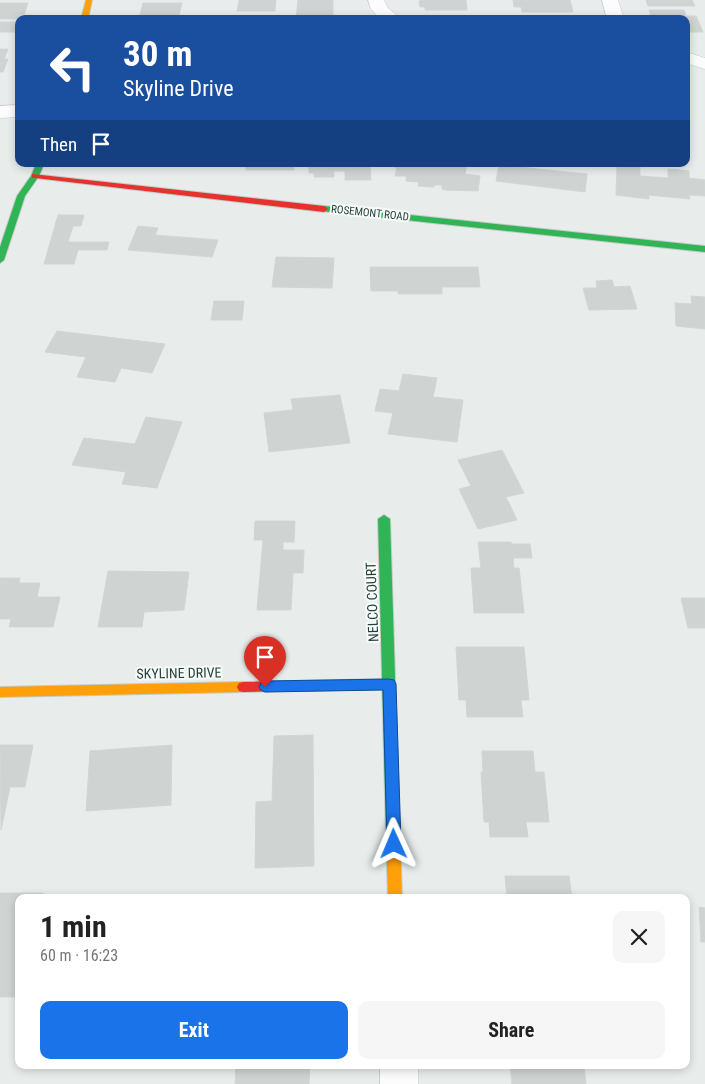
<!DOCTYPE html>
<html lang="en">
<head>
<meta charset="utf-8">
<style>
	:root { --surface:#fff; --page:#f6f6f6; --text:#222; --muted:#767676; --accent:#1a73e8 }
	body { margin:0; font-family:"Roboto Condensed",sans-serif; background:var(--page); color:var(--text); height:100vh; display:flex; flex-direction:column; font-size:19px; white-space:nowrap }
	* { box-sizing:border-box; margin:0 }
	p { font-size:16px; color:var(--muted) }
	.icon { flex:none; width:28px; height:28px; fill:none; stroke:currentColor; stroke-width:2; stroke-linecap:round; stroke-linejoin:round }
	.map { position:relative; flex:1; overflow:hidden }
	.side { position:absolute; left:15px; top:894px; width:675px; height:175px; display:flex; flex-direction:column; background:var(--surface); border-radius:10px; box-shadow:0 2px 8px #0003 }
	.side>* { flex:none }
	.top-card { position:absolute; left:15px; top:15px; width:675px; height:152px; border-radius:10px; box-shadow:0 2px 8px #0003; background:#1a4fa0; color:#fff; overflow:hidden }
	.pin { position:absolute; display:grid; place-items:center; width:42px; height:42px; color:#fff; margin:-51px -21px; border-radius:50% 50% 50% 0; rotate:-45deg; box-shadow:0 0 5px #0007 }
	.pin .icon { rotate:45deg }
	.me { position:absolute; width:55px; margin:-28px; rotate:359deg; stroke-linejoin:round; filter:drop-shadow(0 0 4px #0008) }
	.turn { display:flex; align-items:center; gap:18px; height:105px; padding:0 25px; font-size:22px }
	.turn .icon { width:65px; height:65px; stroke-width:2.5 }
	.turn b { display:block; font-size:35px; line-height:42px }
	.then { display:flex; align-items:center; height:48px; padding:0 25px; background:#0003; gap:10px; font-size:19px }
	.round { display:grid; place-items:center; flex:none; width:52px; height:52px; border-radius:10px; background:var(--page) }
	.overview { display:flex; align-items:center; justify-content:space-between; height:85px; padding:0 25px }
	h1 { font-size:30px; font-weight:700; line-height:38px }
	.action { display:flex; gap:10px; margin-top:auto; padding:10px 25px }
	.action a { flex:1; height:58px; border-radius:10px; background:var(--accent); color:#fff; font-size:20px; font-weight:700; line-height:58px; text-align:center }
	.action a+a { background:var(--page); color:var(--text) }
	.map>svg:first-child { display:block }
</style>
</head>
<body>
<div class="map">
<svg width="705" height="1084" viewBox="0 0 705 1084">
	<rect width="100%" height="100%" fill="#e8edeb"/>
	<g fill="#cfd4d2" stroke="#d1d6d4">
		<path d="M239,0H276L275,11H237Z"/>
		<path d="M298,0H333V19H296Z"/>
		<path d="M424,0H466L467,10H425V7H420L419,1Z"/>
		<path d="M513,0H570L573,12H522L521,7H514Z"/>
		<path d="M646,0H692L695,6H648Z"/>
		<path d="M0,3H28L24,15H20L18,19H0Z"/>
		<path d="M143,3H182L178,19H139Z"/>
		<path d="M649,10H684L686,16H696L703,32H686V19H652Z"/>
		<rect x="0" y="22" width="19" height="10"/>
		<path d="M0,49H8L4,59H8L3,72H0Z"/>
		<path d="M234,164H294V170H246V165Z"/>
		<path d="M309,164H370L371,180H345V171H334V177H314V173H309Z"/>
		<path d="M395,164H467L465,174L480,176L478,191L446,190L442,189V185H434V187L418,186L419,182L406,181V176H395L397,168H395Z"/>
		<path d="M499,165L587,174L585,192L496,181Z"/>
		<path d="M617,165L640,167V176L668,178V169L689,171V178L705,180V196L689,195L690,199L649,195V199L616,195Z"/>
		<path d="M58,215H84L81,226H73L68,242H109L107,250H78L74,264H44Z"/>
		<path d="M138,226L158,228L155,235L218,240L212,257L128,250Z"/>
		<path d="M276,257L334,258L332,288L272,287Z"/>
		<path d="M370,267H478L480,287H442V294H398V291H371Z"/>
		<path d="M612,280L614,287L630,286L637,309L589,310L583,288H597L596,281Z"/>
		<path d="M691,296L705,297V329L676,326L675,303L692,304Z"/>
		<path d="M214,301H244L242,320H211Z"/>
		<path d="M57,331L165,344L152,373L121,368L115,382L77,377L86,357L45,352Z"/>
		<path d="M403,374L437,378L433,397L463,400L457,442L388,434L393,413L375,411L380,389L399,391Z"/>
		<path d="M340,395L350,443L269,452L264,413L293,410L291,399Z"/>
		<path d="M146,417L182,422L157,488L122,484L126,472L72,465L84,438L135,444Z"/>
		<path d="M502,450L524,493L506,497L517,520L478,529L459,489L471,486L458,460Z"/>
		<path d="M255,521H295L294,542H283V550H304L303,573H293L291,610H257L263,540H254Z"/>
		<path d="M478,542H511L512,544H530L532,558H513L514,568H519L524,613H474L471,568H481Z"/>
		<path d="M108,571L189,572L184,610L144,612L142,627H98Z"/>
		<path d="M0,578H20L19,583H40L37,597H60L53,627H9L11,619H0Z"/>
		<path d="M681,598H705V628H688Z"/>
		<path d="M456,647H524L529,700H521L523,717H467L466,700H459Z"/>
		<path d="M313,735L314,866L255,868L256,802L272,801L274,736Z"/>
		<path d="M0,745H33L25,787H10L1,830Z"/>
		<path d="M172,745L171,805L86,811L90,751Z"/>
		<path d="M482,751H533L535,772H544L549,822H526L528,837H490L489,822H484L481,772H483Z"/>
		<path d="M505,876H569L572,898H507Z"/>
		<path d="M0,893H43L42,898H19L18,997H0Z"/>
		<path d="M699,907L705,908V942H701Z"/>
		<path d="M236,1065H310L309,1084H235Z"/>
		<path d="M510,1065H584L586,1084H512Z"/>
	</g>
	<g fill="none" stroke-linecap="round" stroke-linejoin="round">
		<defs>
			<g id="street">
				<path d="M368,0H384L388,8L401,19H380L371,9Z"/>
				<path d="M602,0H618L624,19H607Z"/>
				<path d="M686,52L705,58V69L686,63Z"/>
				<path d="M19,105V117L0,118V106Z"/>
				<rect x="380" y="1065" width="38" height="19"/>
			</g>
			<g id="fast">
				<path d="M36,164H44L39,176L25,196L4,260L0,263V247L17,196L31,176Z"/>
				<path d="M324,206L705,246V252L321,211V207Z"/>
				<path d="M384,515L390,519L400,835L398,840L393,841L388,840L386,835L378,519Z"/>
			</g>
			<g id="slow">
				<path d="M86,0H92L88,19H81Z"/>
				<path d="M243,682L247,683L249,687L247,691L243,692L0,697V687Z"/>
				<path d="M393,829L398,830L400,835L402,898H388L386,835L388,830Z"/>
			</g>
			<g id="jam">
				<path d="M32,174L324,206L328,209L324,212L35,178H32Z"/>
				<path d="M389,679L393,680L395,684L393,688L389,689L243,692L239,691L237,687L239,683L243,682Z"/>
			</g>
		</defs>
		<use href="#street" stroke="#c5cac8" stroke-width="1"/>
		<use href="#fast" stroke="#c3cbc8" stroke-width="2"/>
		<use href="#slow" stroke="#c3cbc8" stroke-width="2"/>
		<use href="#jam" stroke="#c3cbc8" stroke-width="2"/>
		<use href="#street" fill="#fcfcfc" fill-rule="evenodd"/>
		<use href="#fast" fill="#30b455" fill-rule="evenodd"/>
		<use href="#slow" fill="#ff9f0a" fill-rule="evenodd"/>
		<use href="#jam" fill="#e5322d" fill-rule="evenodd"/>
	</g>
	<path fill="#1a73e8" stroke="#114b97" d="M389,679L394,680L396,684L401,844L399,848L394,850L389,848L387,844L383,690L265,692L261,690L259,687L261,683L265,681Z"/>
	<g text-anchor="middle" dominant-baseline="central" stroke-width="4" stroke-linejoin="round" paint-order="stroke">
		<g font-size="11" fill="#24423a" stroke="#f7fbf9">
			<text transform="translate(370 213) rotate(6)">ROSEMONT ROAD</text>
		</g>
		<g font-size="14" fill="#24423a" stroke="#f7fbf9">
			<text transform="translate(372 602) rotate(-92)">NELCO COURT</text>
			<text transform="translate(179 673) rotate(-1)">SKYLINE DRIVE</text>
		</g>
	</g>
</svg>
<div class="pin" style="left:265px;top:687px;background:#d93025"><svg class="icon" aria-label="arrive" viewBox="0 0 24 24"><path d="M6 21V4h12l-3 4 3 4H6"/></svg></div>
<svg class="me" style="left:394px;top:844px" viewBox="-20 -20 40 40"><path d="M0-17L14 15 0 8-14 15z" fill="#1a73e8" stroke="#fff" stroke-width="4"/></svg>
<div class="top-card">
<div class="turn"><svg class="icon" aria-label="left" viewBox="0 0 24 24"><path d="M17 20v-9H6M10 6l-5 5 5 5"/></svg><div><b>30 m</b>Skyline Drive</div></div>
<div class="then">Then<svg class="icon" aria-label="arrive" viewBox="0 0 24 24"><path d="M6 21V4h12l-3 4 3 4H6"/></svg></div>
</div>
<section class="side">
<div class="overview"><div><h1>1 min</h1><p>60 m · 16:23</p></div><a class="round"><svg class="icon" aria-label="close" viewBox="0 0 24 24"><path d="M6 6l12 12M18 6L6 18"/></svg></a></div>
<div class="action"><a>Exit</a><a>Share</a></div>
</section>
</div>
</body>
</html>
